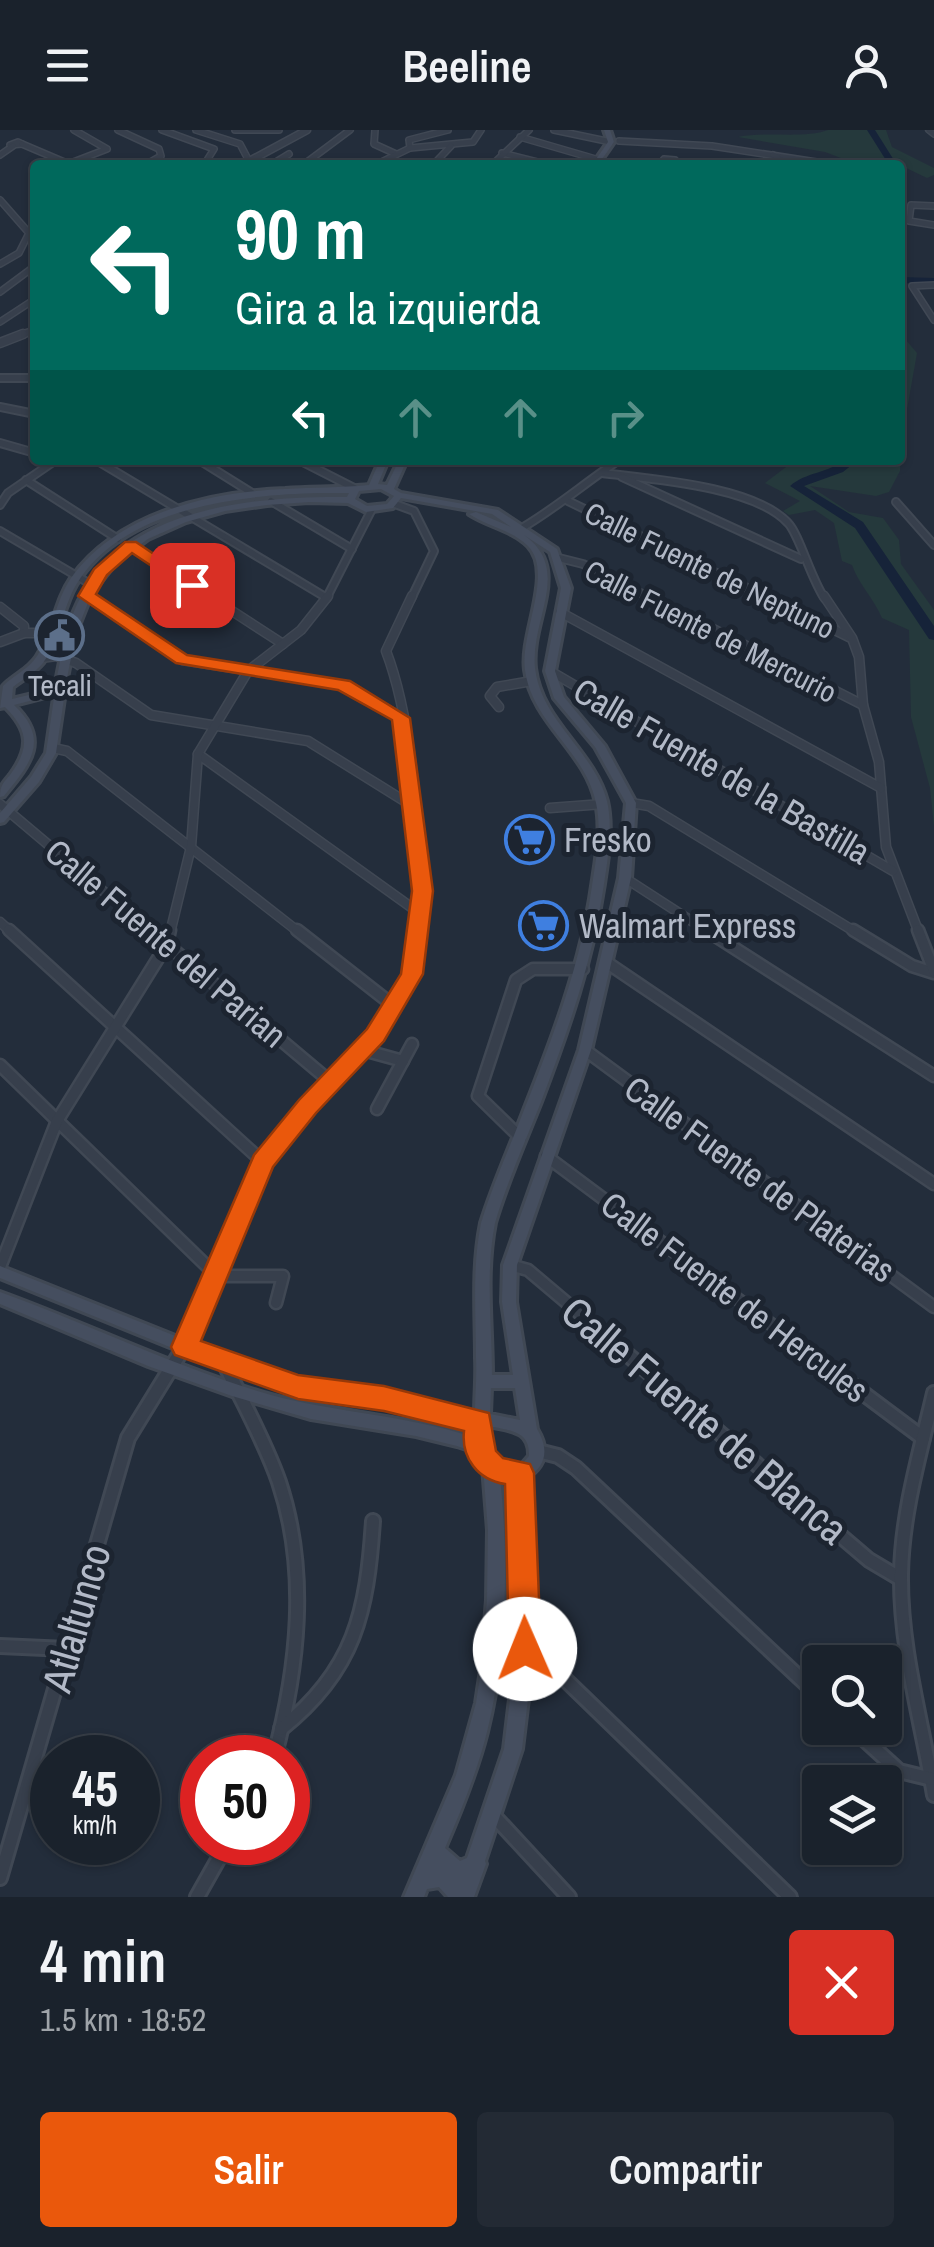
<!DOCTYPE html>
<html lang="es">
<head>
<meta charset="utf-8">
<style>
	:root { --surface:#1a222c; --page:#232a34; --text:#f1f3f6; --muted:#9fa4a9; --line:#383f48; --accent:#ea580c }
	body { margin:0; font-family:"Archivo Narrow",sans-serif; background:var(--page); color:var(--text); height:100vh; display:flex; flex-direction:column; font-size:38px; white-space:nowrap }
	* { box-sizing:border-box; margin:0 }
	p { font-size:32px; color:var(--muted) }
	.icon { flex:none; width:55px; height:55px; fill:none; stroke:currentColor; stroke-width:2; stroke-linecap:round; stroke-linejoin:round }
	.map { position:relative; height:1767px; overflow:hidden }
	.drawer { display:flex; flex-direction:column; background:var(--surface); flex:1 }
	.drawer>* { flex:none }
	.hud { position:absolute; left:30px; top:30px; width:875px; height:305px; border-radius:10px; box-shadow:0 2px 8px #0004,0 0 0 2px var(--line); background:#00695c; color:#fff; overflow:hidden }
	.buttons { position:absolute; left:802px; top:1515px; display:grid; gap:20px }
	.buttons a { display:grid; place-items:center; width:100px; height:100px; border-radius:10px; background:var(--surface); box-shadow:0 2px 8px #0004,0 0 0 2px var(--line); font-size:50px }
	.speed { position:absolute; left:30px; top:1605px; display:flex; gap:20px; font-size:50px; font-weight:700; text-align:center }
	.speed>* { display:grid; place-content:center; width:130px; height:130px; border-radius:50%; background:var(--surface); box-shadow:0 2px 8px #0004,0 0 0 2px var(--line); line-height:1 }
	.speed small { font-size:25px; font-weight:400 }
	.speed .limit { border:15px solid #d22; background:#fff; color:#111 }
	.pin { position:absolute; display:grid; place-items:center; width:85px; height:85px; color:#fff; margin:-42px; border-radius:20px; box-shadow:0 5px 15px #0006 }
	.me { position:absolute; width:110px; margin:-55px; rotate:359deg; stroke-linejoin:round; filter:drop-shadow(0 0 8px #0008) }
	.turn { display:flex; align-items:center; gap:35px; height:210px; padding:0 40px; font-size:45px }
	.turn .icon { width:130px; height:130px; stroke-width:2.5 }
	.turn b { display:block; font-size:70px; line-height:85px }
	.lanes { display:flex; align-items:center; height:95px; padding:0 40px; background:#0003; justify-content:center; gap:50px; direction:ltr }
	.lanes .off { opacity:.35 }
	.round { display:grid; place-items:center; flex:none; width:105px; height:105px; border-radius:10px; background:var(--page) }
	.summary { display:flex; align-items:center; justify-content:space-between; height:170px; padding:0 40px }
	h1 { font-size:60px; font-weight:600; line-height:75px }
	.primary-button { display:flex; gap:20px; margin-top:auto; padding:20px 40px }
	.primary-button a { flex:1; height:115px; border-radius:10px; background:var(--accent); color:#fff; font-size:40px; font-weight:600; line-height:115px; text-align:center }
	.primary-button a+a { background:var(--page); color:var(--text) }
	header { display:flex; justify-content:space-between; align-items:center; height:130px; padding:0 40px; background:var(--surface); font-size:45px; font-weight:600 }
	.map>svg:first-child { display:block }
</style>
</head>
<body>
<header><svg class="icon" aria-label="menu" viewBox="0 0 24 24"><path d="M4 6h16M4 12h16M4 18h16"/></svg>Beeline<svg class="icon" aria-label="person" viewBox="0 0 24 24"><circle cx="12" cy="8" r="4"/><path d="M4 21q1-7 8-7t8 7"/></svg></header>
<div class="map">
<svg width="934" height="1767" viewBox="0 0 934 1767">
	<rect width="100%" height="100%" fill="#232d3b"/>
	<g fill="#25393c">
		<path d="M828,0H886L892,17L934,38V45L927,48L904,37L900,47V35H859L825,22L738,7C766,1 804,9 828,0Z"/>
		<path d="M900,203L917,223L900,319Z"/>
		<path d="M811,330H900V341L889,362L876,366L810,356L849,382L883,388L899,410L901,434L934,480V697L930,658L911,587L909,500L882,488C873,467 859,455 852,435L842,431L834,393L815,380L789,385L783,381L800,371L765,353L790,334Z"/>
	</g>
	<g fill="none" stroke-linecap="round" stroke-linejoin="round">
		<g fill="#162339" fill-rule="evenodd">
			<path d="M867,0H875L897,35H889Z"/>
			<path d="M900,147L934,148V154L900,153Z"/>
			<path d="M845,330H858L843,342L804,356L863,392L934,496V510L929,509L855,398L790,356C806,342 828,343 845,330Z"/>
		</g>
		<defs>
			<g id="minor-far4">
				<path d="M118,0L159,19L161,26L145,35"/>
				<path d="M162,0L214,19L204,35"/>
				<path d="M196,0L240,14L249,31"/>
				<path d="M235,0H279"/>
				<path d="M375,0L374,14L396,24"/>
				<path d="M554,0L611,12"/>
				<path d="M929,0L934,4"/>
				<path d="M520,7L599,30"/>
				<path d="M619,11L712,16L836,35"/>
				<path d="M18,12L22,14L10,15Z"/>
				<path d="M22,14L69,34"/>
				<path d="M410,18L409,10L448,0"/>
				<path d="M502,23L549,35"/>
				<path d="M0,25L13,16"/>
				<path d="M773,25L789,35"/>
				<path d="M68,34L107,19L74,0"/>
				<path d="M271,35L289,24"/>
				<path d="M303,35L350,0"/>
				<path d="M375,35L410,18L473,12L481,0"/>
				<path d="M433,35L451,16"/>
				<path d="M492,35L529,0"/>
				<path d="M659,35L664,29L675,30V35"/>
				<path d="M35,47V51"/>
				<path d="M0,70L29,103L19,123L0,134"/>
				<path d="M934,76L911,75L909,91L934,95"/>
				<path d="M934,155L912,156L934,190"/>
				<path d="M0,162L35,136"/>
				<path d="M0,192L35,169"/>
			</g>
			<g id="minor-far3">
				<path d="M0,248H35"/>
				<path d="M0,277L35,284"/>
				<path d="M0,313L35,323"/>
				<path d="M96,330L327,468"/>
				<path d="M199,330L252,363"/>
				<path d="M299,330L356,359"/>
				<path d="M602,343C650,349 754,356 788,393C799,404 811,449 825,469"/>
				<path d="M622,347L801,429"/>
				<path d="M26,350L118,409"/>
				<path d="M271,371L352,419"/>
				<path d="M568,371L770,469"/>
				<path d="M896,372L934,415"/>
				<path d="M395,374L414,381L434,421L411,469"/>
				<path d="M0,375L8,363L56,330"/>
				<path d="M0,401L92,455"/>
				<path d="M515,402C553,381 583,354 619,330"/>
				<path d="M131,416L213,469"/>
				<path d="M559,428L583,434L652,469"/>
				<path d="M87,466L91,469"/>
				<path d="M326,469L372,379"/>
			</g>
			<g id="minor-far2">
				<path d="M88,466L182,530L343,555L401,587"/>
				<path d="M209,466L283,514"/>
				<path d="M412,466L386,521C413,591 424,727 419,803"/>
				<path d="M648,466L863,575"/>
				<path d="M765,466L849,507"/>
				<path d="M824,466L852,508L859,527L863,575L879,632L886,717L919,803"/>
				<path d="M0,477L24,496V503"/>
				<path d="M560,482L881,658"/>
				<path d="M0,512L24,503H50"/>
				<path d="M41,528L56,526L76,533L151,585L308,611L414,677"/>
				<path d="M550,541L893,741"/>
				<path d="M499,577L490,566L497,557L532,551"/>
				<path d="M53,618L67,621L300,803"/>
				<path d="M198,624L422,785"/>
				<path d="M631,673L649,676L857,803"/>
				<path d="M0,674L153,803"/>
				<path d="M550,678L603,674"/>
				<path d="M625,748L710,803"/>
				<path d="M0,792L12,803"/>
				<path d="M170,803L191,717L198,624L248,541L301,500L328,466"/>
			</g>
			<g id="minor-far1">
				<path d="M9,800L263,1032"/>
				<path d="M150,800L332,953"/>
				<path d="M297,800L394,876"/>
				<path d="M706,800L934,946"/>
				<path d="M853,800L912,836L934,843"/>
				<path d="M918,800L934,841"/>
				<path d="M606,832L934,1054"/>
				<path d="M363,920L403,931"/>
				<path d="M585,920L934,1177"/>
				<path d="M0,935L217,1146H283L276,1173"/>
				<path d="M377,979L412,914"/>
				<path d="M521,1008L478,966L516,850L533,839H583"/>
				<path d="M546,1026L815,1227"/>
				<path d="M510,1135L528,1140L631,1227"/>
				<path d="M0,1137L57,991L167,814L170,800"/>
				<path d="M178,1227C215,1167 226,1090 264,1031C314,953 413,900 419,800"/>
			</g>
			<g id="minor">
				<path d="M628,1225L869,1430L901,1449"/>
				<path d="M812,1225L923,1308"/>
				<path d="M224,1232C242,1272 265,1311 279,1352C309,1442 298,1538 274,1628"/>
				<path d="M934,1263C920,1323 902,1383 901,1444C900,1519 922,1592 934,1665"/>
				<path d="M538,1321L558,1326L576,1338L820,1567"/>
				<path d="M0,1516L67,1519"/>
				<path d="M526,1520L542,1527L790,1767"/>
				<path d="M852,1598L899,1641L932,1649"/>
				<path d="M281,1599C355,1540 367,1482 373,1391"/>
				<path d="M494,1686L569,1767"/>
				<path d="M0,1748L128,1308L179,1225"/>
				<path d="M197,1767L228,1712"/>
			</g>
			<g id="tertiary-far1">
				<path d="M242,35L307,0"/>
				<path d="M16,207L35,200"/>
			</g>
			<path id="tertiary" d="M0,213L23,204"/>
			<g id="secondary">
				<path d="M604,0H610L614,12L598,35H592L608,12Z"/>
				<path d="M380,330H388L378,354L387,355L399,330H407L394,359L401,363L498,380L557,419L571,458L555,541L564,567L605,616L636,673L631,748L591,920L517,1135L516,1172L537,1299C549,1319 547,1335 527,1348L534,1519L522,1619L485,1731L486,1734L474,1767H448L439,1757L427,1759L424,1767H404L456,1645L476,1573L481,1540L487,1470L488,1400L483,1337L472,1321L457,1316L416,1306L311,1289L232,1266L148,1236L0,1174V1162C91,1195 177,1238 271,1265C337,1283 407,1285 472,1307L471,1297L383,1275L298,1264L219,1237L0,1148V1136L228,1227L298,1250L383,1261L475,1284C475,1265 477,1247 476,1228C476,1182 472,1138 481,1093C493,1054 510,1017 524,980C553,907 581,833 592,756C596,729 602,699 596,673C586,622 532,593 525,540C520,503 554,443 528,416C512,400 487,396 469,384L476,382L511,397L492,384L401,368L393,378L366,382L348,373L309,372L267,375L225,381L186,392L148,409L116,433L92,463L76,503L67,548L68,552L66,555L56,623L39,652L4,692L0,693V683L31,647L46,623L55,561L45,567L14,575C51,610 30,634 4,666L0,667C0,656 3,653 10,645C30,618 29,601 5,577L0,578L3,556C14,545 29,539 37,526C53,502 55,471 71,448C118,383 209,362 285,359C313,357 341,358 369,355ZM381,359L394,366L387,374L367,376L355,369L359,361ZM319,363H349L347,367C258,366 132,376 83,463C67,490 62,522 56,552L37,563L12,569L13,557C23,549 35,543 43,533C60,510 62,479 76,455C122,378 239,365 319,363ZM524,405L550,422L561,458L545,541L554,568L595,617L626,673L619,748L579,920L503,1135L502,1172L513,1245H492C492,1194 485,1144 495,1093C507,1052 525,1012 541,972C568,901 593,829 604,754C608,728 613,697 607,671C594,621 541,591 535,538C530,489 573,440 524,405ZM491,1258H515L520,1290L490,1284ZM494,1297C513,1301 530,1302 529,1326L522,1334L500,1333L488,1319L487,1298ZM500,1347L511,1348L516,1519L504,1619L467,1728L460,1731L445,1718C461,1681 477,1642 487,1602C507,1520 509,1431 500,1347Z"/>
			</g>
		</defs>
		<use href="#minor-far4" stroke="#404854" stroke-width="8"/>
		<use href="#minor-far3" stroke="#404854" stroke-width="10"/>
		<use href="#minor-far2" stroke="#404854" stroke-width="11"/>
		<use href="#minor-far1" stroke="#404854" stroke-width="15"/>
		<use href="#minor" stroke="#404854" stroke-width="18"/>
		<use href="#tertiary-far1" stroke="#404854" stroke-width="9"/>
		<use href="#tertiary" stroke="#404854" stroke-width="11"/>
		<use href="#secondary" stroke="#404854" stroke-width="6"/>
		<use href="#minor-far4" stroke="#373f4c" stroke-width="5"/>
		<use href="#minor-far3" stroke="#373f4c" stroke-width="6"/>
		<use href="#minor-far2" stroke="#373f4c" stroke-width="8"/>
		<use href="#minor-far1" stroke="#373f4c" stroke-width="10"/>
		<use href="#minor" stroke="#373f4c" stroke-width="12"/>
		<use href="#tertiary-far1" stroke="#373f4c" stroke-width="6"/>
		<use href="#tertiary" stroke="#373f4c" stroke-width="8"/>
		<use href="#secondary" fill="#454e5f" fill-rule="evenodd"/>
	</g>
	<path fill="#ea580c" stroke="#983908" stroke-width="2.5" d="M125,412H136L200,455L186,459L132,423L107,445L96,464L187,525L350,551L410,588L433,761L423,844L384,911L316,983L273,1037L201,1211L298,1245L384,1256L489,1283L496,1321L503,1328L530,1334L534,1343L541,1519L536,1530L525,1535L514,1530L509,1519L505,1354C478,1350 461,1328 464,1301L384,1281L298,1269L175,1225L171,1217L254,1025L299,970L367,899L401,844L412,761L392,590L338,560L176,533L78,466L94,439Z"/>
	<defs>
		<symbol id="civic-ring" viewBox="-11 -11 22 22"><circle r="9.5" fill="#1c2430" stroke="#5c6f8a" stroke-width="1.5"/><path d="M-.6-6.5H3V-4.5H.6V-3L4-1V1h2V6H-6V1h2V-1L-.6-3ZM-1.2 2.5V6h2.4V2.5Z" fill="#5c6f8a"/></symbol>
		<symbol id="supermarket-ring" viewBox="-11 -11 22 22"><circle r="9.5" fill="#1c2430" stroke="#3f7fe0" stroke-width="1.5"/><path d="M-6-5.5h2.5l.6 2H6L4.5 2H-2.5L-4.4-4H-6ZM-1.5 3.2a1.3 1.3 0 1 0 .1 0ZM3 3.2a1.3 1.3 0 1 0 .1 0Z" fill="#3f7fe0"/></symbol>
	</defs>
	<g fill-rule="evenodd">
		<use href="#civic-ring" x="32" y="478" width="55" height="55"/>
		<use href="#supermarket-ring" x="502" y="682" width="55" height="55"/>
		<use href="#supermarket-ring" x="516" y="768" width="55" height="55"/>
	</g>
	<g text-anchor="middle" dominant-baseline="central" stroke-width="10" stroke-linejoin="round" paint-order="stroke">
		<g font-size="30" fill="#b2b9c7" stroke="#1c2430">
			<text transform="translate(710 440) rotate(26)">Calle Fuente de Neptuno</text>
			<text transform="translate(711 501) rotate(27)">Calle Fuente de Mercurio</text>
		</g>
		<g font-size="30" fill="#b2b9c7" stroke="#1c2430">
			<text x="60" y="555">Tecali</text>
		</g>
		<g font-size="35" fill="#b2b9c7" stroke="#1c2430">
			<text transform="translate(722 641) rotate(30)">Calle Fuente de la Bastilla</text>
			<text transform="translate(166 813) rotate(40)">Calle Fuente del Parian</text>
			<text transform="translate(760 1049) rotate(36)">Calle Fuente de Platerias</text>
			<text transform="translate(735 1167) rotate(37)">Calle Fuente de Hercules</text>
		</g>
		<g font-size="35" fill="#b2b9c7" stroke="#1c2430" text-anchor="start">
			<text x="564" y="709">Fresko</text>
			<text x="579" y="795">Walmart Express</text>
		</g>
		<g font-size="42" fill="#b2b9c7" stroke="#1c2430">
			<text transform="translate(705 1290) rotate(40)">Calle Fuente de Blanca</text>
			<text transform="translate(76 1488) rotate(-74)">Atlaltunco</text>
		</g>
	</g>
</svg>
<div class="buttons">
<a><svg class="icon" aria-label="search" viewBox="0 0 24 24"><circle cx="10" cy="10" r="6"/><path d="M15 15l6 6"/></svg></a>
<a><svg class="icon" aria-label="layers" viewBox="0 0 24 24"><path d="M12 4l9 5-9 5-9-5zM3 14l9 5 9-5"/></svg></a>
</div>
<div class="speed"><div>45<small>km/h</small></div><div class="limit">50</div></div>
<div class="pin" style="left:192px;top:455px;background:#d93025"><svg class="icon" aria-label="arrive" viewBox="0 0 24 24"><path d="M6 21V4h12l-3 4 3 4H6"/></svg></div>
<svg class="me" style="left:525px;top:1519px" viewBox="-20 -20 40 40"><circle r="19" fill="#fff"/><path d="M0-13L10 11 0 6-10 11z" fill="#ea580c"/></svg>
<div class="hud">
<div class="turn"><svg class="icon" aria-label="left" viewBox="0 0 24 24"><path d="M17 20v-9H6M10 6l-5 5 5 5"/></svg><div><b>90 m</b>Gira a la izquierda</div></div>
<div class="lanes"><svg class="icon" aria-label="left" viewBox="0 0 24 24"><path d="M17 20v-9H6M10 6l-5 5 5 5"/></svg><svg class="icon off" aria-label="ahead" viewBox="0 0 24 24"><path d="M12 20V5M6 11l6-6 6 6"/></svg><svg class="icon off" aria-label="ahead" viewBox="0 0 24 24"><path d="M12 20V5M6 11l6-6 6 6"/></svg><svg class="icon off" aria-label="right" viewBox="0 0 24 24"><path d="M7 20v-9h11M14 6l5 5-5 5"/></svg></div>
</div>
</div>
<section class="drawer">
<div class="summary"><div><h1>4 min</h1><p>1.5 km · 18:52</p></div><a class="round" style="background:#d93025;color:#fff"><svg class="icon" aria-label="close" viewBox="0 0 24 24"><path d="M6 6l12 12M18 6L6 18"/></svg></a></div>
<div class="primary-button"><a>Salir</a><a>Compartir</a></div>
</section>
</body>
</html>
